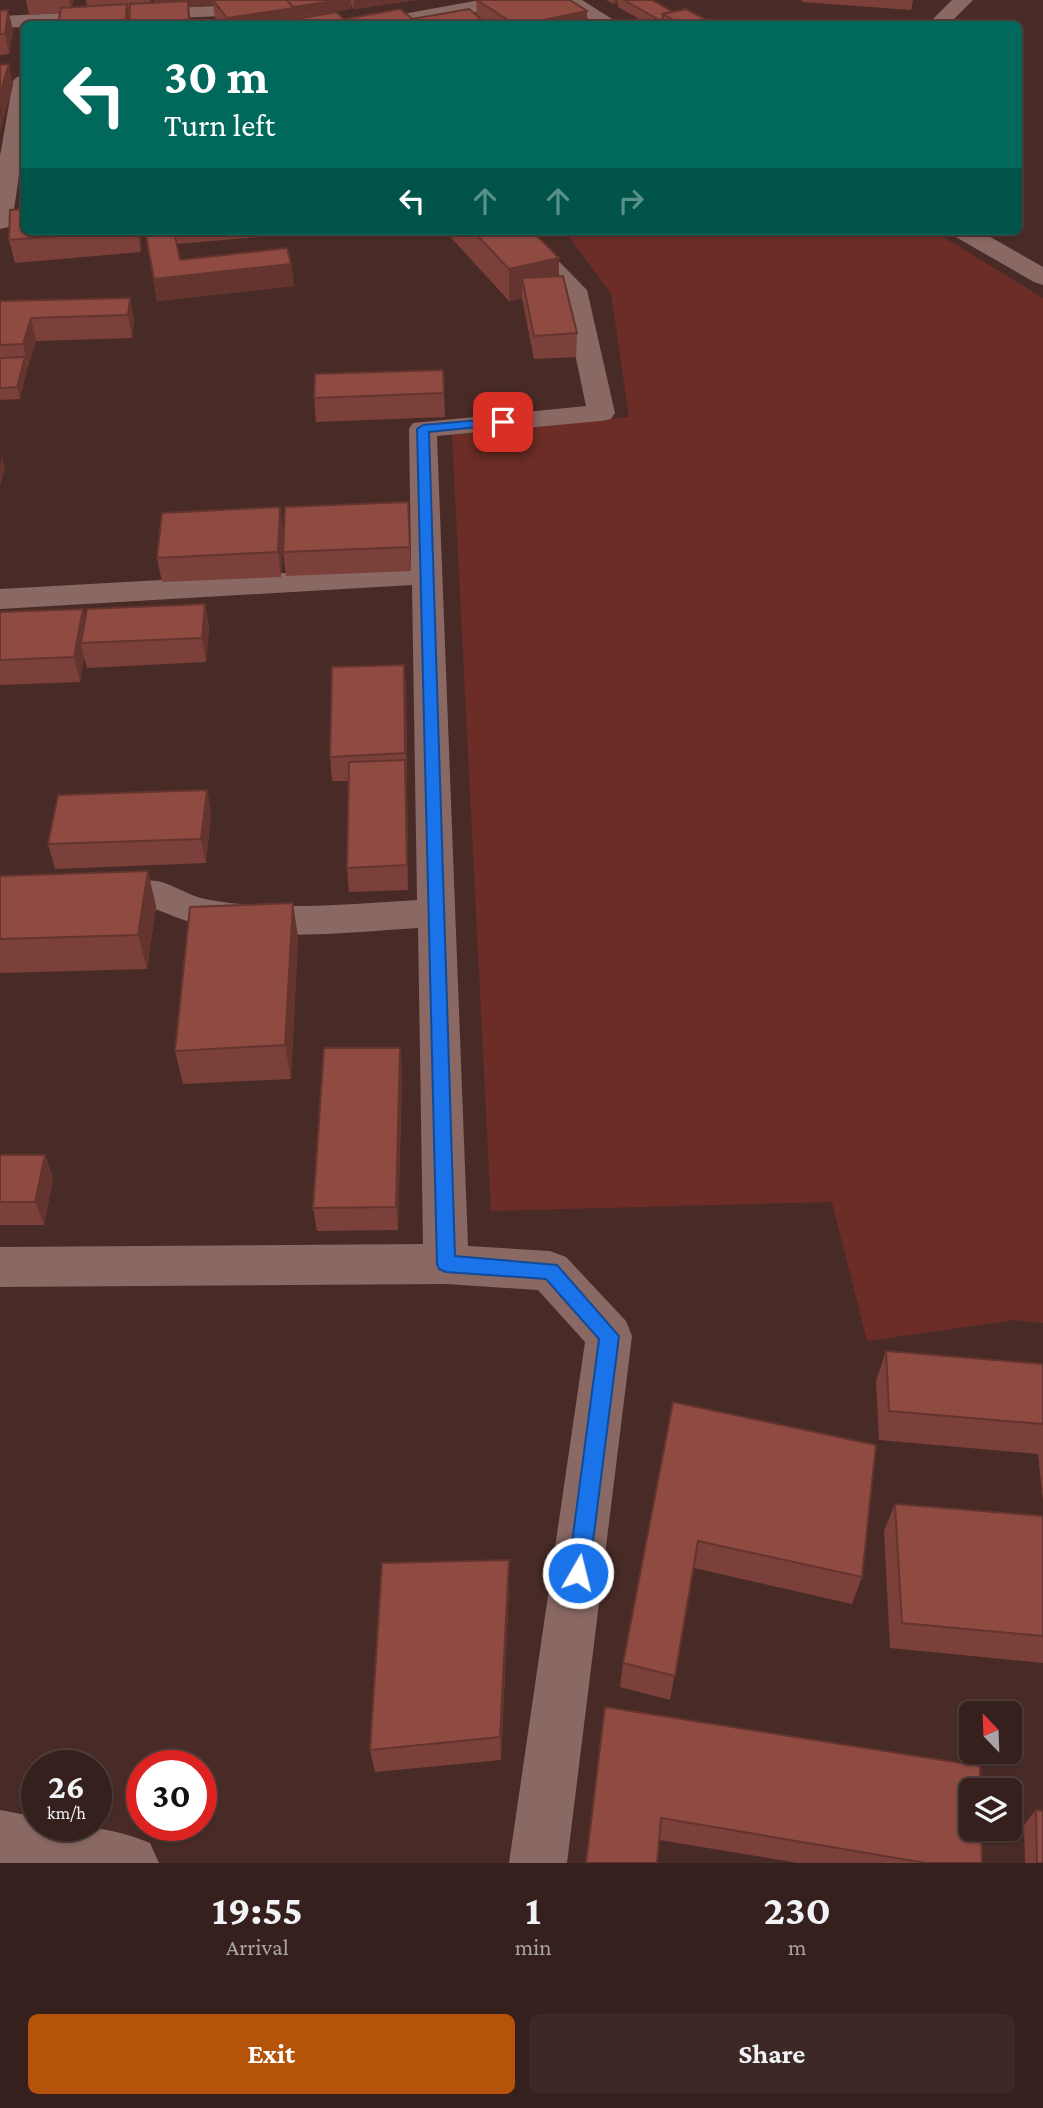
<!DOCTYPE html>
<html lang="en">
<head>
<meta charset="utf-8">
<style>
	:root { --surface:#36201d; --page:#3d2826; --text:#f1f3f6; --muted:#aaa3a4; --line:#503e3b; --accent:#b45309 }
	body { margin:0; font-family:"Crimson Pro",serif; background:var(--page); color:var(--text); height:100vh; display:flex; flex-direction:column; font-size:26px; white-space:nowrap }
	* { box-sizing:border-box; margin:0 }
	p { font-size:23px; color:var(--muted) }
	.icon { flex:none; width:38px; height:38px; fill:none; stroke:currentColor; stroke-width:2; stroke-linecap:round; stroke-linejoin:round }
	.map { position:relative; height:1863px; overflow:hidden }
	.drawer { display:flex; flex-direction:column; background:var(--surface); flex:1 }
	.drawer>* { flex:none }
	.banner { position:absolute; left:21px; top:21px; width:1001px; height:214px; border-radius:10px; box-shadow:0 2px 5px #0004,0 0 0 2px var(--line); background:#00695c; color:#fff; overflow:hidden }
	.needle { width:46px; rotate:337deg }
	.buttons { position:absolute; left:959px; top:1701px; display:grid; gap:14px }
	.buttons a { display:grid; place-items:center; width:63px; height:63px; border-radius:10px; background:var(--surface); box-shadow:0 2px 5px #0004,0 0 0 2px var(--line); font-size:35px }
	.speed { position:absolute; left:21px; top:1750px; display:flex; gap:14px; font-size:35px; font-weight:700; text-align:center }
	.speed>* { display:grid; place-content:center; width:91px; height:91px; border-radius:50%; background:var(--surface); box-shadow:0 2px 5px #0004,0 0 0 2px var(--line); line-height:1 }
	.speed small { font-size:18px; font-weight:400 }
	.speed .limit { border:10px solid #d22; background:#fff; color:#111 }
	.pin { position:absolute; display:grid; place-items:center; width:60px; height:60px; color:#fff; margin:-30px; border-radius:14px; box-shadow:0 4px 10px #0006 }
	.me { position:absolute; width:77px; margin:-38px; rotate:8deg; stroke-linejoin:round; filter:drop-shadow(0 0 5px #0008) }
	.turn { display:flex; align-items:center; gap:24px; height:147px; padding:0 28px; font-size:32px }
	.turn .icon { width:91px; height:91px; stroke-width:2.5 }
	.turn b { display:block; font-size:49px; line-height:60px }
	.lanes { display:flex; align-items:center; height:66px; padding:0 28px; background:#0003; justify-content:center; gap:35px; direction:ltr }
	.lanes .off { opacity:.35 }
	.eta { display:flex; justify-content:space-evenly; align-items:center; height:119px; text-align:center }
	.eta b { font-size:42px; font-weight:700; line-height:49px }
	.action { display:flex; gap:14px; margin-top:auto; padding:14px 28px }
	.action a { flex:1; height:80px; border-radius:10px; background:var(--accent); color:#fff; font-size:28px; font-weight:700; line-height:80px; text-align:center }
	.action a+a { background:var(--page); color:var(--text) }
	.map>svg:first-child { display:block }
</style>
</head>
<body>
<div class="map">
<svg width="1043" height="1863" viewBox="0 0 1043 1863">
	<rect width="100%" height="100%" fill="#482b27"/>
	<path fill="#6c2d26" d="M565,231H934L1043,298V1323L1014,1320L867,1341L832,1202L491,1211L452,435L629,417L611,294Z"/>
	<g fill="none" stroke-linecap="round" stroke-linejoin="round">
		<g fill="#8a6863" fill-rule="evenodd">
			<path d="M480,0H522L512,6L411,24H371L374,20L381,18Z"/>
			<path d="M558,0H582L620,24H597Z"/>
			<path d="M952,0H973L949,24H928Z"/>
			<path d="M216,6L223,8L226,12L223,16L24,24V27L0,28V16Z"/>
			<path d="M24,75V144L12,222L8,227L0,229V156L13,81L17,77Z"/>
			<path d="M503,231H529L587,290L615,413L611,419L601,421L437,436L468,1246L550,1251L566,1257L626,1321L632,1336L567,1863H509L585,1342L538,1290L446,1284L0,1287V1247L423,1244L418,928C334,933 241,946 163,912C150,907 140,904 133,892L139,882C164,875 181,894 205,899C271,912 350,904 417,900L412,585L0,609V589L411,566L409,429L413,423L586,406L562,292Z"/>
			<path d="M951,231H980L1043,267V285L1034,282L954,236Z"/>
			<path d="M0,1810L37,1817V1825C76,1825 113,1827 150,1843L159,1863H0Z"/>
		</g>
	</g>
	<g fill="#7b4039">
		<path d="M26,0H73L72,7L87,6L86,0H151L150,3H155L154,0H416L354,9L351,5V9L295,18V20H344L412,19L477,15L476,0L587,24H484L481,22V24H219L215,18L213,5L189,7L191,24H58L60,13L29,15Z"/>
		<path d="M606,0H652L673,12L714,24H648L618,7V3L614,4Z"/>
		<path d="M802,0H913L911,10L802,2Z"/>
		<path d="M0,11L13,30L9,54L0,55Z"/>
		<path d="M24,154V202L19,179Z"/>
		<path d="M24,231H140L141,252L15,263L9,240Z"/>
		<path d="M145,231H271V236L176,244L180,260L291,264L294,286L157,301Z"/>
		<path d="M278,231H344L279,236Z"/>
		<path d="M445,231H532L559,276L577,333L576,357L534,359L522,298L509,301Z"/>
		<path d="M130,298L134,321L132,338L36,341L28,367H27V369L20,399L0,400V301Z"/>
		<path d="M443,370L445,417L316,422L314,398Z"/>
		<path d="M408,502L411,571L286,576L283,552Z"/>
		<path d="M280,507L283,532L281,577L162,582L157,558Z"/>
		<path d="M205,604L209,628L206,662L87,668L84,657L80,682L0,685V612L83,609L85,618Z"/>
		<path d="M404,665L406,689L408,890L349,892L347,868L348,781H332L330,757Z"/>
		<path d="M207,790L211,814L206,863L55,869L48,844Z"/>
		<path d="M0,876L156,906L147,969L0,973Z"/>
		<path d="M298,937L291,1079L183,1084L175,1051Z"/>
		<path d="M402,1072L398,1230L317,1231L313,1208Z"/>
		<path d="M0,1155H45L53,1178L44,1225H0Z"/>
		<path d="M886,1351L1043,1364V1501L1038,1454L879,1440L876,1381Z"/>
		<path d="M673,1402L862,1577L852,1604L694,1568L670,1700L620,1687L623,1663Z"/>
		<path d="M895,1504L1043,1516V1663L890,1648L884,1531Z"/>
		<path d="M509,1586L501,1760L375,1772L370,1750Z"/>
		<path d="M605,1707L982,1863H798L659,1840Z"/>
		<path d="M1036,1810L1043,1863H1025L1024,1825Z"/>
	</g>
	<g fill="#64342e">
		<path d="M69,0H73L71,12Z"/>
		<path d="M154,0H212L213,5L189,7L191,24H189L156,9Z"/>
		<path d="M340,0H351V9L295,17V24L274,23V24H228L227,18Z"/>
		<path d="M354,0H416L354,9Z"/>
		<path d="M614,0H618V3L614,4Z"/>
		<path d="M127,4L131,24H125Z"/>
		<path d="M8,10L13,30L9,54L5,34Z"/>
		<path d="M587,11V24H524Z"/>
		<path d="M481,19V24H448Z"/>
		<path d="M663,19L662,24H658L659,20Z"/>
		<path d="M9,64L13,85L3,121L0,107V94Z"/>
		<path d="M0,110L3,122L0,132Z"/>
		<path d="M138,231H140L141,252Z"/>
		<path d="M559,258V290L522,278V298L509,301V269Z"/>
		<path d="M291,264L294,286L157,301L154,279Z"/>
		<path d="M130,298L134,321L132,338L128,315Z"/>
		<path d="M31,318L36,341L28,367L23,344Z"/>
		<path d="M25,357L27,369L20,399L17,387Z"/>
		<path d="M2,456L5,469L0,487V463Z"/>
		<path d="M280,507L283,532L281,577L278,552Z"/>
		<path d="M205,604L209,628L206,662L202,638Z"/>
		<path d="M83,609L89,634L81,643L84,657L80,682L74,657Z"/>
		<path d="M404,665L406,689L407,778L405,753Z"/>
		<path d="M405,760L407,785L408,890L407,865Z"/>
		<path d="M207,790L211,814L206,863L201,839Z"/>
		<path d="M148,871L156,906L147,969L138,935Z"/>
		<path d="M293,903L298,937L291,1079L285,1045Z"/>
		<path d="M400,1048L402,1072L398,1230L396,1207Z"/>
		<path d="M45,1155L53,1178L44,1225L35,1202Z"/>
		<path d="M509,1560V1586L501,1760L500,1737Z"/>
	</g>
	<g fill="#8f4b42" stroke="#64342e" stroke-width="2">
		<path d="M213,0H287L294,8L227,18Z"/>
		<path d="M287,0H340L293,7Z"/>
		<path d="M477,0H570L587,11L524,24H514Z"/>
		<path d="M624,0H652L673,12L663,14V19L659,20Z"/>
		<path d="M188,1L189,24H129L130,4Z"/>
		<path d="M127,4L125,24H58L61,8Z"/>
		<path d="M400,9L419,24H350L344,19Z"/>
		<path d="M469,9L481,19L448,24H419L412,19Z"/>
		<path d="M686,9L714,24H681L663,14Z"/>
		<path d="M8,10L5,34H0V11Z"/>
		<path d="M336,12L349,24H276L274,23Z"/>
		<path d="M9,64L0,94V65Z"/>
		<path d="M24,154V179H19Z"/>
		<path d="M24,209V231H119L9,240L10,210Z"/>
		<path d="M145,231H174L180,260L287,248L291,264L154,279Z"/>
		<path d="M473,231H532L559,258L509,269Z"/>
		<path d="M563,276L577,333L534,336L522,278Z"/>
		<path d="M130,298L128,315L31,318L23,344L0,345V301Z"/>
		<path d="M25,357L17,387L0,388V358Z"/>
		<path d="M443,370L444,393L314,398L315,374Z"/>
		<path d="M408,502L410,547L283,552L285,507Z"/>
		<path d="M280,507L278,552L157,558L162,513Z"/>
		<path d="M205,604L202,638L81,643L87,609Z"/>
		<path d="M83,609L74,657L0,660V612Z"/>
		<path d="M404,665L405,753L330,757L332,667Z"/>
		<path d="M405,760L407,865L347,868L349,762Z"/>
		<path d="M207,790L201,839L48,844L58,795Z"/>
		<path d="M148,871L138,935L0,939V876Z"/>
		<path d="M293,903L285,1045L175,1051L190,907Z"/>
		<path d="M324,1048H400L396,1207L313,1208Z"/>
		<path d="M0,1155H45L35,1202H0Z"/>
		<path d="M886,1351L1043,1364V1424L889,1411Z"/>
		<path d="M673,1402L876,1445L862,1577L698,1541L675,1676L623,1663Z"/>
		<path d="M895,1504L1043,1516V1636L902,1623Z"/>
		<path d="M509,1560L500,1737L370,1750L382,1563Z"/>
		<path d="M605,1707L980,1766V1790H971V1829H981L982,1863H926L661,1818L657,1863H586Z"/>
		<path d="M1036,1810L1043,1811V1863H1037Z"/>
	</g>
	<path fill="#1a73e8" stroke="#114b97" stroke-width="2" d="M503,418L509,422L507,424L429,432L455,1256L557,1265L619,1336L589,1573L586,1580L578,1583L571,1580L568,1573L599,1339L546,1279L446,1272L439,1269L437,1264L417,429L423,425Z"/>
</svg>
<div class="buttons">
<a><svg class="needle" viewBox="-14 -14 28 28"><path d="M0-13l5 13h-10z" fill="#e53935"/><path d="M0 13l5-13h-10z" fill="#aaa3a4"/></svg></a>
<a><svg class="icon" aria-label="layers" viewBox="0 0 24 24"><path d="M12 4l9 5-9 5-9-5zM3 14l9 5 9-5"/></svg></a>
</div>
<div class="speed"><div>26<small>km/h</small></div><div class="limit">30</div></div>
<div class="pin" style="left:503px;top:422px;background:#d93025"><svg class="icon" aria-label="arrive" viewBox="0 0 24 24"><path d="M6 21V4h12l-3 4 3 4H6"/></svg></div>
<svg class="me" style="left:578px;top:1573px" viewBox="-20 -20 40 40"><circle r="17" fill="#1a73e8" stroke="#fff" stroke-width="3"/><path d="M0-11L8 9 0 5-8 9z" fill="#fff"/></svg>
<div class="banner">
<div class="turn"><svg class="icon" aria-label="left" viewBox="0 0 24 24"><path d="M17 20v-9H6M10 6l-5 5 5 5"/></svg><div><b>30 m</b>Turn left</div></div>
<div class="lanes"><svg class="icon" aria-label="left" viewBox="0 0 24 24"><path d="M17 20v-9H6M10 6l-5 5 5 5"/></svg><svg class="icon off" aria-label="ahead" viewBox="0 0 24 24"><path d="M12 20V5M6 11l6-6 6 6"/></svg><svg class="icon off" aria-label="ahead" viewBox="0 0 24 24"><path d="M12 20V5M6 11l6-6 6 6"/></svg><svg class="icon off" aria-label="right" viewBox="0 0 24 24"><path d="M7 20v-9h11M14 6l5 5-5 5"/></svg></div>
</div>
</div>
<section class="drawer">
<div class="eta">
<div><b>19:55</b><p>Arrival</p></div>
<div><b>1</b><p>min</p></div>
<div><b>230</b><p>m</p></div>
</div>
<div class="action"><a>Exit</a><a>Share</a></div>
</section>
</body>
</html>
